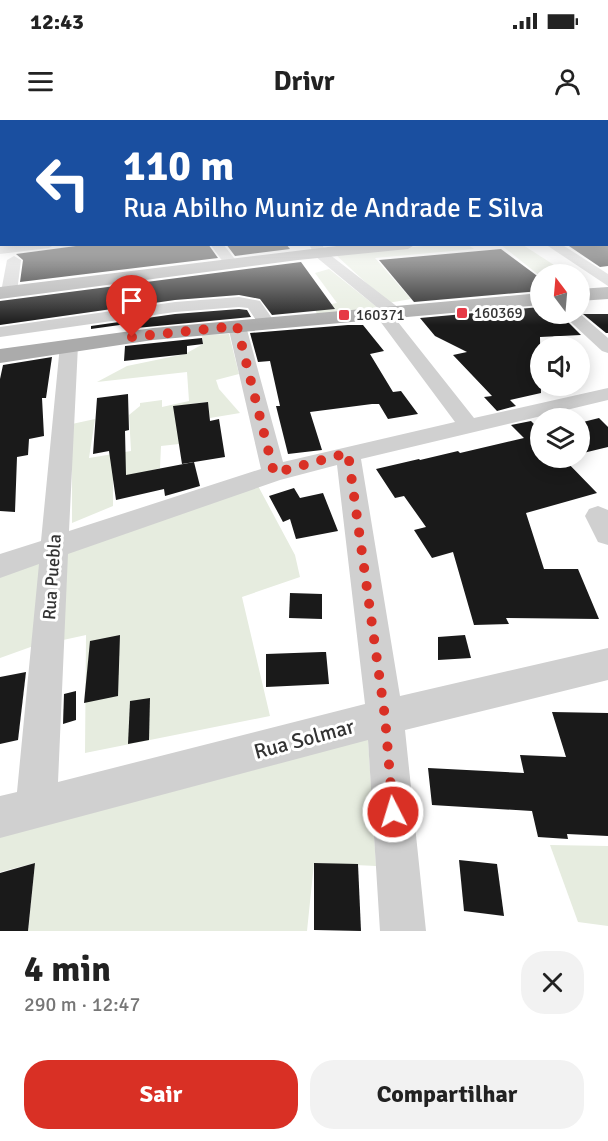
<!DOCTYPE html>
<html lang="pt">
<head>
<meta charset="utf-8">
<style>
	:root { --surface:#fff; --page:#f2f2f2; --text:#222; --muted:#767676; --accent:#d93025 }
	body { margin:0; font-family:Signika,sans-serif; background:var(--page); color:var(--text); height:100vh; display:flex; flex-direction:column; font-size:22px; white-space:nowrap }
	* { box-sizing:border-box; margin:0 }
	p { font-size:20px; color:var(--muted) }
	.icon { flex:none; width:33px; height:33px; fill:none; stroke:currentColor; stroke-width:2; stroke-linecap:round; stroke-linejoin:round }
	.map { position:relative; height:811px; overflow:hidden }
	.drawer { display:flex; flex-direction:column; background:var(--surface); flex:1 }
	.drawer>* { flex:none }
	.banner { position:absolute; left:0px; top:0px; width:609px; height:126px; box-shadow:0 3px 15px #0003; background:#1a4fa0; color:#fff; overflow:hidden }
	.needle { width:39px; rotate:344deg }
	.buttons { position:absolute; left:530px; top:144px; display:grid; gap:12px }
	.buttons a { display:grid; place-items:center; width:60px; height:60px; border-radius:50%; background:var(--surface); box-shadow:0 3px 15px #0003; font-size:30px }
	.pin { position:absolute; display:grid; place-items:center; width:51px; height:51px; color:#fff; margin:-62px -26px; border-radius:50% 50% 50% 0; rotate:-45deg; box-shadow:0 0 6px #0007 }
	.pin .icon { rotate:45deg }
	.me { position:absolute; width:66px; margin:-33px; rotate:355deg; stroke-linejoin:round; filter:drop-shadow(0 0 4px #0008) }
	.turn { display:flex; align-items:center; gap:21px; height:126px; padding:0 24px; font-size:27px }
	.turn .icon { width:78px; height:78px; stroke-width:2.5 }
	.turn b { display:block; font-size:42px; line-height:51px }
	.round { display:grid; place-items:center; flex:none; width:63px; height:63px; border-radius:24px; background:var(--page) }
	.headline { display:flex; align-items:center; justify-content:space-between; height:102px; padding:0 24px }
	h1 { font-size:36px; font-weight:800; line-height:45px }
	.primary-button { display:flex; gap:12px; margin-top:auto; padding:12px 24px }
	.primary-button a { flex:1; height:69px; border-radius:24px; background:var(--accent); color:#fff; font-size:24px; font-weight:800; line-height:69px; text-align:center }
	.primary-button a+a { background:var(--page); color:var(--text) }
	.status { display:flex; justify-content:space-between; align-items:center; height:42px; padding:0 30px; background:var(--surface); direction:ltr }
	.status svg { height:16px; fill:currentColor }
	header { display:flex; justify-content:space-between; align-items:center; height:78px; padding:0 24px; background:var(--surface); font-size:27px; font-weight:800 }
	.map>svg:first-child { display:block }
</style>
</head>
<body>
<div class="status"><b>12:43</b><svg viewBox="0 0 49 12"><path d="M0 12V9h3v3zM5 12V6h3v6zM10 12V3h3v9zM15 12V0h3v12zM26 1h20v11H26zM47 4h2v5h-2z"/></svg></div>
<header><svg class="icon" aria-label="menu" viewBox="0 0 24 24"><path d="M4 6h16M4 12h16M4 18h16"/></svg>Drivr<svg class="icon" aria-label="person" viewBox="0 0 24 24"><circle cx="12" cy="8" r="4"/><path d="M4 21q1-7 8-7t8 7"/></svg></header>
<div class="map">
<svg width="608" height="811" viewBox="0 0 608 811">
	<rect width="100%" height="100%" fill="#fff"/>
	<g fill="#e6ecdf">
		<path d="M443,124L468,125L474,129L375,138L411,179L388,183L336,135Z"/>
		<path d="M501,125H523L568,154L540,156Z"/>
		<path d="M329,149L378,188L317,194L314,187L337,183L315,153Z"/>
		<path d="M229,214L239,254L216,260L219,269L240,293L210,298L208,282L189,284L191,304L179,324L161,326L160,348L113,361V386L72,403V304L95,299L89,338L131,331L129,295L140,286V283L162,280V287L189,281L187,252L97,262L127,246L185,234L203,224L202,215Z"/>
		<path d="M257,364L295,435L300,457L242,477L270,596L85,633L86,515L54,522L62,432Z"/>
		<path d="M44,440L39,524L0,538V454Z"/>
		<path d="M368,619L376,746L314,743L307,811H28L35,743L0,752V714Z"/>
		<path d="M550,725L608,726V806L578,802Z"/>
	</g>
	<g fill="#1a1a1a">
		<path d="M91,124H208L218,138L20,162L23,140L16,134Z"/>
		<path d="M226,124H286L290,129L235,136Z"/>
		<path d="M566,124H608V146L600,147Z"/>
		<path d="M501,129L540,158V171L414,182L379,140Z"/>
		<path d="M301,142L335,189L272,195L260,179L239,175L175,180L0,205V181Z"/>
		<path d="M540,187V194H560L581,215L540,217L541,273L510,280L516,286L497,291L484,277L492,276L453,235L467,232L435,216L420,198Z"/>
		<path d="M239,189L247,190L251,197L126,209L127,204L91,209V206L175,194Z"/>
		<path d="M583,194H608V213H606Z"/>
		<path d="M348,205H363L384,231L370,234L393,272L401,271L418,294L388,299L379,284H372L310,292L322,330L288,334L276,286H280L270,241L258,242L250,213Z"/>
		<path d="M202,218L203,224L187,226V234L124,241L125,226Z"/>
		<path d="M52,237L46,278H42L44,316L29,319L28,335L17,337L15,392L0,391V259L3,245Z"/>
		<path d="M128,274L129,310L125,311L126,355L194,342L200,366L165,376L164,369L116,380L109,331L93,334L97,278Z"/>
		<path d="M208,282L210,301L219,299L225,337L182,344L173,286Z"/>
		<path d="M599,298L608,307V327L579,334V303Z"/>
		<path d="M531,301L540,310V338H563L597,373L526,393L544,449H578L599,499L506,498L509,504L474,505L453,432L432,438L414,410L426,407L404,376L395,378L376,349L419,339L420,340L458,331L460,333L524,318L511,305Z"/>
		<path d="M294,368L300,378L323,373L338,411L296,419L290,399L283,402L269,376Z"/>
		<path d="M290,473L322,474V499L289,498Z"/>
		<path d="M120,515L118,576L84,583L90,521Z"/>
		<path d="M465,515L471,538L438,540V517Z"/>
		<path d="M322,532H326L329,564L266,567V534Z"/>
		<path d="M26,552L18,620L0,624V557Z"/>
		<path d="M76,571V600L63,604L64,574Z"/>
		<path d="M150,578L149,620L128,624L130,581Z"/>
		<path d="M552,592L608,593V716L567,714L568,719L538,717L532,691L432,685L428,648L524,653L520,635L566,637Z"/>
		<path d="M459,740L497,744L504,796L464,791Z"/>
		<path d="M35,743L28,811H0V753Z"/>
		<path d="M314,743L358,744L361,811L314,810Z"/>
	</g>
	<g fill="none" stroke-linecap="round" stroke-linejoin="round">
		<g fill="#d0d0d0" fill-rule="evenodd">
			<path d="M12,124H55L49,128L0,134V126Z"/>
			<path d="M210,124H223L238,143L236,146H226Z"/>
			<path d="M309,124H322L325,131L399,188L401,192L394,197L474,298L608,268V280L361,339L400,576L608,528V560L405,610L426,811H380L368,620L0,718V676L17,672L39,444L0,458V434L41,421L60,225L63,221H75L78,225L69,411L261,349L228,206L231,202H243L246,206L283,342L455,302L374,193L379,189L315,136ZM337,345L365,584L58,662L68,434L280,360Z"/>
			<path d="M545,124H561L608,154V166Z"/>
			<path d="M14,136L21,140L17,172L9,177L1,172L7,140Z"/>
			<path d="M239,177L260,181L276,204L273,208H261L248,188L239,187L175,192L0,217V207L175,182Z"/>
			<path d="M579,193L608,218V233L602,231L562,194Z"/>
			<path d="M598,386L608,390V425L598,422L585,396L589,389Z"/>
		</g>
		<g fill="#ababab" fill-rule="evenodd">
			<path d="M353,124H416L408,129L298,140L0,179V167Z"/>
			<path d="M608,167V179L579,181V169Z"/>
			<path d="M540,173V185L153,220L0,243V229L153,208Z"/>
		</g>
	</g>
	<linearGradient id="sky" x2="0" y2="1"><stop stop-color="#9ec6ea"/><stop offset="0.45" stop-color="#fff"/><stop offset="1" stop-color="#fff" stop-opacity="0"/></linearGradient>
	<rect width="608" height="205" fill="url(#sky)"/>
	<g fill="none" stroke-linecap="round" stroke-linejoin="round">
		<path stroke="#d93025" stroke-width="10" stroke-dasharray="0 18" d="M132,217L237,206L274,353L348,333L385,597L393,692"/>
	</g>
	<g fill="#e63946" stroke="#fff" stroke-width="2">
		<rect x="456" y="187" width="12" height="12" rx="3"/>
		<rect x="338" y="189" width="12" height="12" rx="3"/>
	</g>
	<g text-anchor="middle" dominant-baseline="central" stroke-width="6" stroke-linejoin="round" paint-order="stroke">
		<g font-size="15" fill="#333" stroke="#fff" text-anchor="start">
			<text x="474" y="193">160369</text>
			<text x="356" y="195">160371</text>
		</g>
		<g font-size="18" fill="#333" stroke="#fff">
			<text transform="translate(52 457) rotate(-86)">Rua Puebla</text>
		</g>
		<g font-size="21" fill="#333" stroke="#fff">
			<text transform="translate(304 619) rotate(-15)">Rua Solmar</text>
		</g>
	</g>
</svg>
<div class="buttons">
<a><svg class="needle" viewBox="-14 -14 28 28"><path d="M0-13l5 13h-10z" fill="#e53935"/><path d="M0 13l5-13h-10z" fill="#767676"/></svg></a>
<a><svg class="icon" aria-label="sound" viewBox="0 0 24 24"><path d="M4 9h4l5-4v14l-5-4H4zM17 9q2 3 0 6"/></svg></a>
<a><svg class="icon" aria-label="layers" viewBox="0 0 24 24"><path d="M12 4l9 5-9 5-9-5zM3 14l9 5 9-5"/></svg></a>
</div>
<div class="pin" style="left:132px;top:217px;background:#d93025"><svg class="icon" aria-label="arrive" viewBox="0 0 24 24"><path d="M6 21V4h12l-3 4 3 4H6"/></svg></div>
<svg class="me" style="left:393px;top:692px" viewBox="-20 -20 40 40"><circle r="17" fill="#d93025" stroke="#fff" stroke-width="3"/><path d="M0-11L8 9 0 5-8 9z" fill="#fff"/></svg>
<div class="banner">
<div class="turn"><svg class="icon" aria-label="left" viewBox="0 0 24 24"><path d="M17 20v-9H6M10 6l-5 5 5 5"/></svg><div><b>110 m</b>Rua Abilho Muniz de Andrade E Silva</div></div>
</div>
</div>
<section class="drawer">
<div class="headline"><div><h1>4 min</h1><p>290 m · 12:47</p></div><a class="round"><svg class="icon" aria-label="close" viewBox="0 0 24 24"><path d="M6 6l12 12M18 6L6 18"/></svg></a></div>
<div class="primary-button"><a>Sair</a><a>Compartilhar</a></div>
</section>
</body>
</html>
